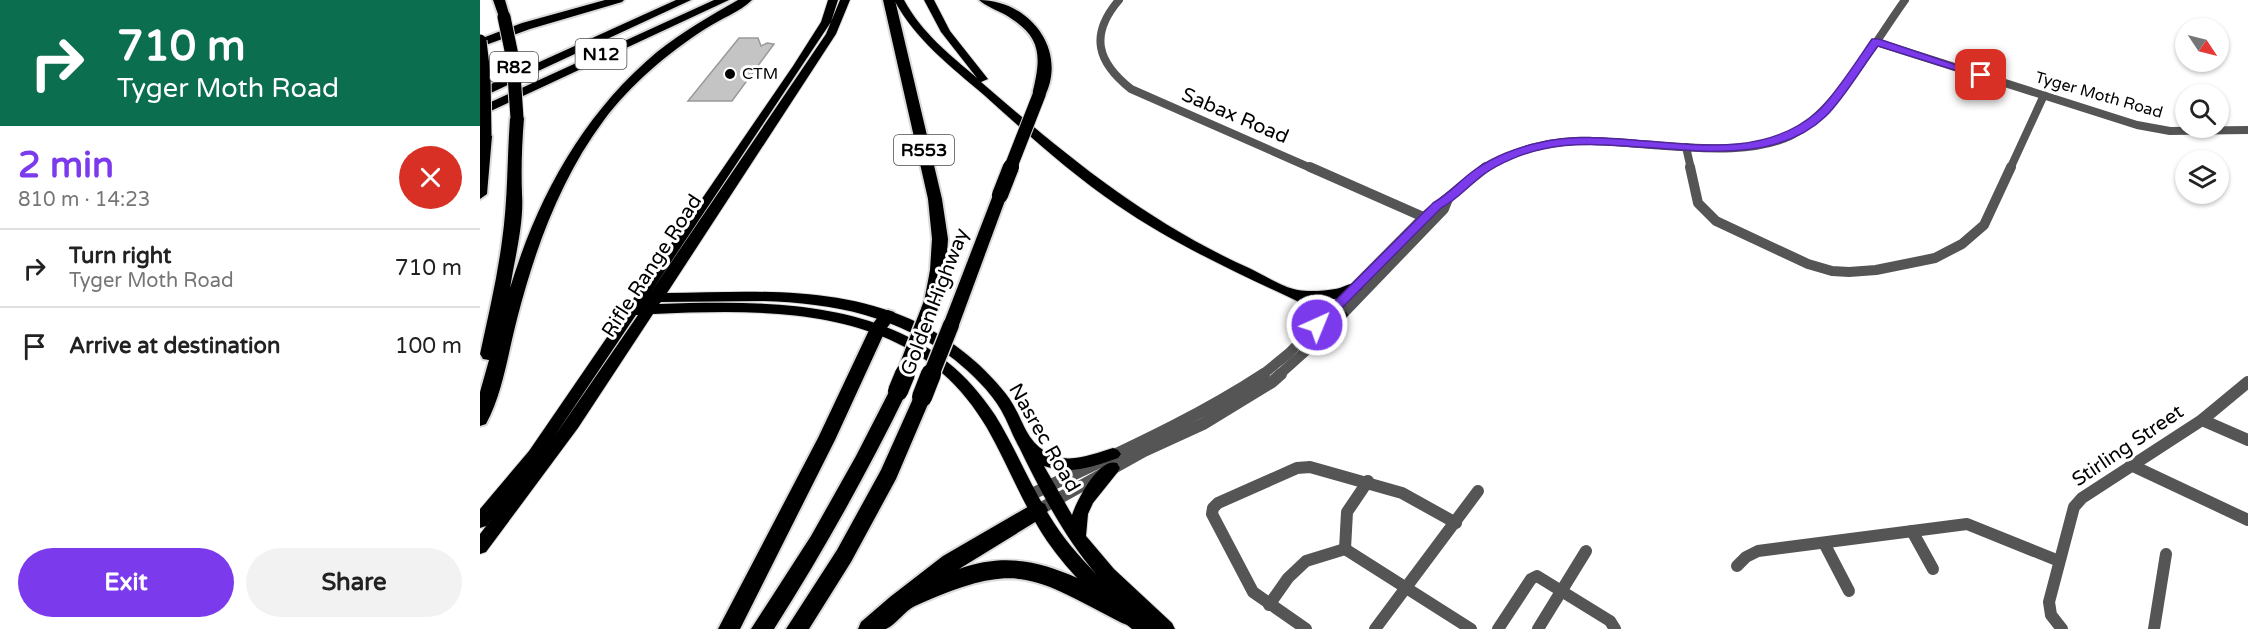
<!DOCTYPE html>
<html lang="en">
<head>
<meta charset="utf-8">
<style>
	:root { --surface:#fff; --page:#f2f2f2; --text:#222; --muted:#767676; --line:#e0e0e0; --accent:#7c3aed }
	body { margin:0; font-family:"Varela Round",sans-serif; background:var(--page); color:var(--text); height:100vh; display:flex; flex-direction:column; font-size:22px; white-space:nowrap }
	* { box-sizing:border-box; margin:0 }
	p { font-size:20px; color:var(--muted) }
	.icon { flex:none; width:33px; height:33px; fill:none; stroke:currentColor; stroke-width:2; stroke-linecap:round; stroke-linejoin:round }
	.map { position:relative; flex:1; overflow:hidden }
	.sheet { display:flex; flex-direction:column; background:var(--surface); width:480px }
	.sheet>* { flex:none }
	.banner { background:#0b6e4f; color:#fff; overflow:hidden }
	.needle { width:39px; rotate:125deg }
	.tools { position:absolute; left:1695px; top:18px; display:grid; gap:12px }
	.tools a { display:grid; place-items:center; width:54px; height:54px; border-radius:50%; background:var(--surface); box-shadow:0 2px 4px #0004; font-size:30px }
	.pin { position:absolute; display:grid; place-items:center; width:51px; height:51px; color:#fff; margin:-26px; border-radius:12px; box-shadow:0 3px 9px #0006 }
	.me { position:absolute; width:66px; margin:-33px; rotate:44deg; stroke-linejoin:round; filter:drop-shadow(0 0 4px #0008) }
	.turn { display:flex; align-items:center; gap:21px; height:126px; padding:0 18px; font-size:27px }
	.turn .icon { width:78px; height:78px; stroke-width:2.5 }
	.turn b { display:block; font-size:42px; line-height:51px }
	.round { display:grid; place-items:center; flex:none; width:63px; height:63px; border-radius:32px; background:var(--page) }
	.summary { display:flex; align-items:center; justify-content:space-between; height:102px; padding:0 18px }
	h1 { font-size:36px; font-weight:700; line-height:45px; color:var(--accent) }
	.action { display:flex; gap:12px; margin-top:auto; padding:12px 18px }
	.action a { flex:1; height:69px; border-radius:36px; background:var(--accent); color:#fff; font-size:24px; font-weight:700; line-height:69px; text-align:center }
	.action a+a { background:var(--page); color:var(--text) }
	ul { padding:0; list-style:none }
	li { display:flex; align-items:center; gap:18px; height:78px; padding:0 18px; border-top:2px solid var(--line) }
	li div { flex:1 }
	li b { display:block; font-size:22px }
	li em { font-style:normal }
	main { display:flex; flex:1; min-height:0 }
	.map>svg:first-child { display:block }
</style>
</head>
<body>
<main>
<section class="sheet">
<div class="banner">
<div class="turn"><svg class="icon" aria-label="right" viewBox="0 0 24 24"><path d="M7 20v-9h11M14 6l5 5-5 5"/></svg><div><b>710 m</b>Tyger Moth Road</div></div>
</div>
<div class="summary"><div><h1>2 min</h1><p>810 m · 14:23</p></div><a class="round" style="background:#d93025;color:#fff"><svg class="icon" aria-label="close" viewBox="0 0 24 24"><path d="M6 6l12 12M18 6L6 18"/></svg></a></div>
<ul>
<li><svg class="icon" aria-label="right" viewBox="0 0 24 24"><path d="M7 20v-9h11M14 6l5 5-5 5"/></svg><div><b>Turn right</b><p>Tyger Moth Road</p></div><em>710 m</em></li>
<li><svg class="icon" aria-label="arrive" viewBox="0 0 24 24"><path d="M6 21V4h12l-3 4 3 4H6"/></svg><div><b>Arrive at destination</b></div><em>100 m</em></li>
</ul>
<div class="action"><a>Exit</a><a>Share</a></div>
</section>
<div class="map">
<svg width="1768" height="629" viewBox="0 0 1768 629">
	<rect width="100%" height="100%" fill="#fff"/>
	<path fill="#c4c4c4" stroke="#999" stroke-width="1.5" d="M259,38H278L281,46L287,43L294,44L252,101H208Z"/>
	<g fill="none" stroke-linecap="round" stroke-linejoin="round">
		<defs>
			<g id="major">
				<path d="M348,0H358L351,22L171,292L346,34L360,0H370L356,34L187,293C269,292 352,285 430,319C467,336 501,362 526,394C545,418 543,444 575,456C593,463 616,453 633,448L638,450L641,454L638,458C613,467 590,475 564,466L592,515C597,500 619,457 637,463L640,468L637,473L613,503L608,514L606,536L634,569L692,623L695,629H652C621,604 590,574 567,541C543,505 528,465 507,428C436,305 297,309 173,314L98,428L6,552L0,554V534L16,513L6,526L0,528V509L49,451L313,66L341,22ZM283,301C354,303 418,316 475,360C492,374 510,391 521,410C528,422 532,435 539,447C561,492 584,537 617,575C599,556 582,537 569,515C549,483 535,447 515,415C440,299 303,300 179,304L181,302ZM156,315H158L74,437Z"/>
				<path d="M414,0H424C442,33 469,54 497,78L461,32L444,0H454L470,31L508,79L501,82C585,155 666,222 769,268C784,275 802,287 818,290C828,292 845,291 855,289C864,288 871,281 881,284L883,287L881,290L855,299H838L866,312L868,315L866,318L861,320L841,312L844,325L837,330L832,329L828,312L817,301C755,272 694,244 637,205C590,173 546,133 504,95C470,66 436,40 414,0Z"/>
			</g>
			<g id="highway">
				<path d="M13,0H25L30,17L28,20H20Z"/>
				<path d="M125,0H144L142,2L50,29L0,47V39L42,23Z"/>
				<path d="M196,0H211L0,98V89Z"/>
				<path d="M234,0H249L0,116V107Z"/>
				<path d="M258,0H272C260,12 240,19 225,29C188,53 151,84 124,120C80,179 55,249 37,319C28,353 23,393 6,424L0,426V392L9,360L3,359L0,354C8,317 17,279 22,241C28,200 27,159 30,118L37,114L44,118C42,143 41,168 42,194C44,224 35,257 30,288C58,196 103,114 177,52C202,32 230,16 258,0Z"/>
				<path d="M403,0H415L462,199L468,239L466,270L460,302L458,306H446L444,302L450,270L452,239L448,199Z"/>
				<path d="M499,0C549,0 589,50 564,98L559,99L552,95C562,55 562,36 524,14C516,10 506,6 499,0Z"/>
				<path d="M5,132L12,136L7,194L0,199V133Z"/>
				<path d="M520,190L527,195L479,325L477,329L471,331L465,329L463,325L513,195Z"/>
				<path d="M408,310L414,312L416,316L406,329L355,440L260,629H238L338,438L391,326L402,312Z"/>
				<path d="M418,384L424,386L427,391C387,473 343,552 294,629H271L331,536L376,456L412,386Z"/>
				<path d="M442,390L448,392L451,397L416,479L371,562L329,629H306L357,550L401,470L436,392Z"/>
				<path d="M558,501L565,504L568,510L565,516L479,569C549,544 597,578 658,609L661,616L658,623L650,626L642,623C549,574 537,561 435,606C424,611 417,624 406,629C399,629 386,629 378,629L381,622L410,597L463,556Z"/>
			</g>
		</defs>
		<use href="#major" stroke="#dbdbdb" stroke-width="2"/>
		<use href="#highway" stroke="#dbdbdb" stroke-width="4"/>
		<g stroke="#555" stroke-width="8">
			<path d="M639,0C609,35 617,62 651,89L833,169"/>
			<path d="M1396,42L1657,125L1690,131L1768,130"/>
			<path d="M1206,147L1211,169"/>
			<path d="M1004,169C1031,152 1062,143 1094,141C1156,138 1273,167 1323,128C1365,96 1395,42 1425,0"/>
			<path d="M1530,169L1564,95"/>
		</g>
		<g stroke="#555" stroke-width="10">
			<path d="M830,167L948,219"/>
			<path d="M1210,167L1218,203L1236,221L1328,264L1352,271L1369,272L1396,270L1455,258L1482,244L1504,225L1531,167"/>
			<path d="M782,375L809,353L944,217L1006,167"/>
			<path d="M799,375L838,340L964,209L968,199"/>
		</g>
		<g stroke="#555" stroke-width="12">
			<path d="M1722,420L1768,440"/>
			<path d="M1651,465L1768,520"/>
			<path d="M550,495C629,457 711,422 784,374"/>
			<path d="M558,510L664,451L723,424L792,382L801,374"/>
			<path d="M1432,531L1453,569"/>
			<path d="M1344,543L1369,591"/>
			<path d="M865,549L991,629"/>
			<path d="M865,549L867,512L888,481"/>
			<path d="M1257,566L1266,557L1278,551L1487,524L1579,561"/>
			<path d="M789,605L808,578L826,561L865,549"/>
			<path d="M826,629L773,592L732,514L733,508L738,503L817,468L830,467L922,493L976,523"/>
			<path d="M895,629L998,491"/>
			<path d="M1018,629L1051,579L1057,576L1130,621L1135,629"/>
			<path d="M1058,629L1106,551"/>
			<path d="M1582,629L1571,615L1569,602L1594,507L1602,498L1722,420L1768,382"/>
			<path d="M1674,629L1686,554"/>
		</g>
		<use href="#major" fill="#000" fill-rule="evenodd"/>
		<use href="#highway" fill="#000" fill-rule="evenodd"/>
		<defs>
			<g id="highway-bridge-far2">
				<path d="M24,17L33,60L37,118"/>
				<path d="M0,41L4,75L5,136"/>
				<path d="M530,169L559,95"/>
			</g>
			<g id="highway-bridge-far1">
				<path d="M520,195L531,167"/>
				<path d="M424,375L452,302"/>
				<path d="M451,375L471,325"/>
			</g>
			<g id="highway-bridge">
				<path d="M418,391L425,374"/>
				<path d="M442,397L451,374"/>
			</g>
		</defs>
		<use href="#highway-bridge-far2" stroke="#dbdbdb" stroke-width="15" stroke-linecap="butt"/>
		<use href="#highway-bridge-far1" stroke="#dbdbdb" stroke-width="19" stroke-linecap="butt"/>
		<use href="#highway-bridge" stroke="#dbdbdb" stroke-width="22" stroke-linecap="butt"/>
		<use href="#highway-bridge-far2" stroke="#000" stroke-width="13"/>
		<use href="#highway-bridge-far1" stroke="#000" stroke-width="16"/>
		<use href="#highway-bridge" stroke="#000" stroke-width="20"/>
	</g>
	<path fill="#7c3aed" stroke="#51269a" stroke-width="1.5" d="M1392,39H1399L1506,75L1497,77L1398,46C1382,67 1365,97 1346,116C1277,183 1149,130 1063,149C1043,153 1020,163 1004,174C989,185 978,199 961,208L842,328L837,330L831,325L953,203C969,194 980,180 996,169C1013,157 1038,147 1058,143C1148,121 1262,178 1337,112C1354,97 1378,59 1392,39Z"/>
	<circle fill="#000" stroke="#fff" stroke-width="2" cx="250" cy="74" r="6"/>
	<g text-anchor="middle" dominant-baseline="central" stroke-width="6" stroke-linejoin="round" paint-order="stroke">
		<g font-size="16" fill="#000" stroke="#fff" text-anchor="start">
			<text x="262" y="74">CTM</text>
		</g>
		<g font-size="16" fill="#000" stroke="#fff">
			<text transform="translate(1619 95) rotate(16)">Tyger Moth Road</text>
		</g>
		<g fill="#fff" stroke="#4c4c4c" stroke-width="1.5">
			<rect x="95.5" y="39" width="51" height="30" rx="4.5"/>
			<rect x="10" y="52" width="48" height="30" rx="4.5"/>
			<rect x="414" y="135" width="60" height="30" rx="4.5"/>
		</g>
		<g font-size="18" font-weight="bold" fill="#000">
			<text x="121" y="54">N12</text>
			<text x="34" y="67">R82</text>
			<text x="444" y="150">R553</text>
		</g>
		<g font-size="20" fill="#000" stroke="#fff">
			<text transform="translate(755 116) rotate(23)">Sabax Road</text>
			<text transform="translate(172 266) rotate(-57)">Rifle Range Road</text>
			<text transform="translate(455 302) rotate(-69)">Golden Highway</text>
			<text transform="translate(564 438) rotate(60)">Nasrec Road</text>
			<text transform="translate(1648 446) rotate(-34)">Stirling Street</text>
		</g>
	</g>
</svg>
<div class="tools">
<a><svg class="needle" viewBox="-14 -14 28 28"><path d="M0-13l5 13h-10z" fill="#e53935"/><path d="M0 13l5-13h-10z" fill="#767676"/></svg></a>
<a><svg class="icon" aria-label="search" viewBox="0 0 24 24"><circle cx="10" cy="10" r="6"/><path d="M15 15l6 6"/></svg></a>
<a><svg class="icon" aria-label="layers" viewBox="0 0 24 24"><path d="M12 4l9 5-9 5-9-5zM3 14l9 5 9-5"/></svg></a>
</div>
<div class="pin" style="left:1501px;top:75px;background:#d93025"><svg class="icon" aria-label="arrive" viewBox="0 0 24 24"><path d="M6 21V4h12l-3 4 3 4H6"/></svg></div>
<svg class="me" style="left:837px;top:325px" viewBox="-20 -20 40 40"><circle r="17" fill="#7c3aed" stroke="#fff" stroke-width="3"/><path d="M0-11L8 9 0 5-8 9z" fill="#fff"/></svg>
</div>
</main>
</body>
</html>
